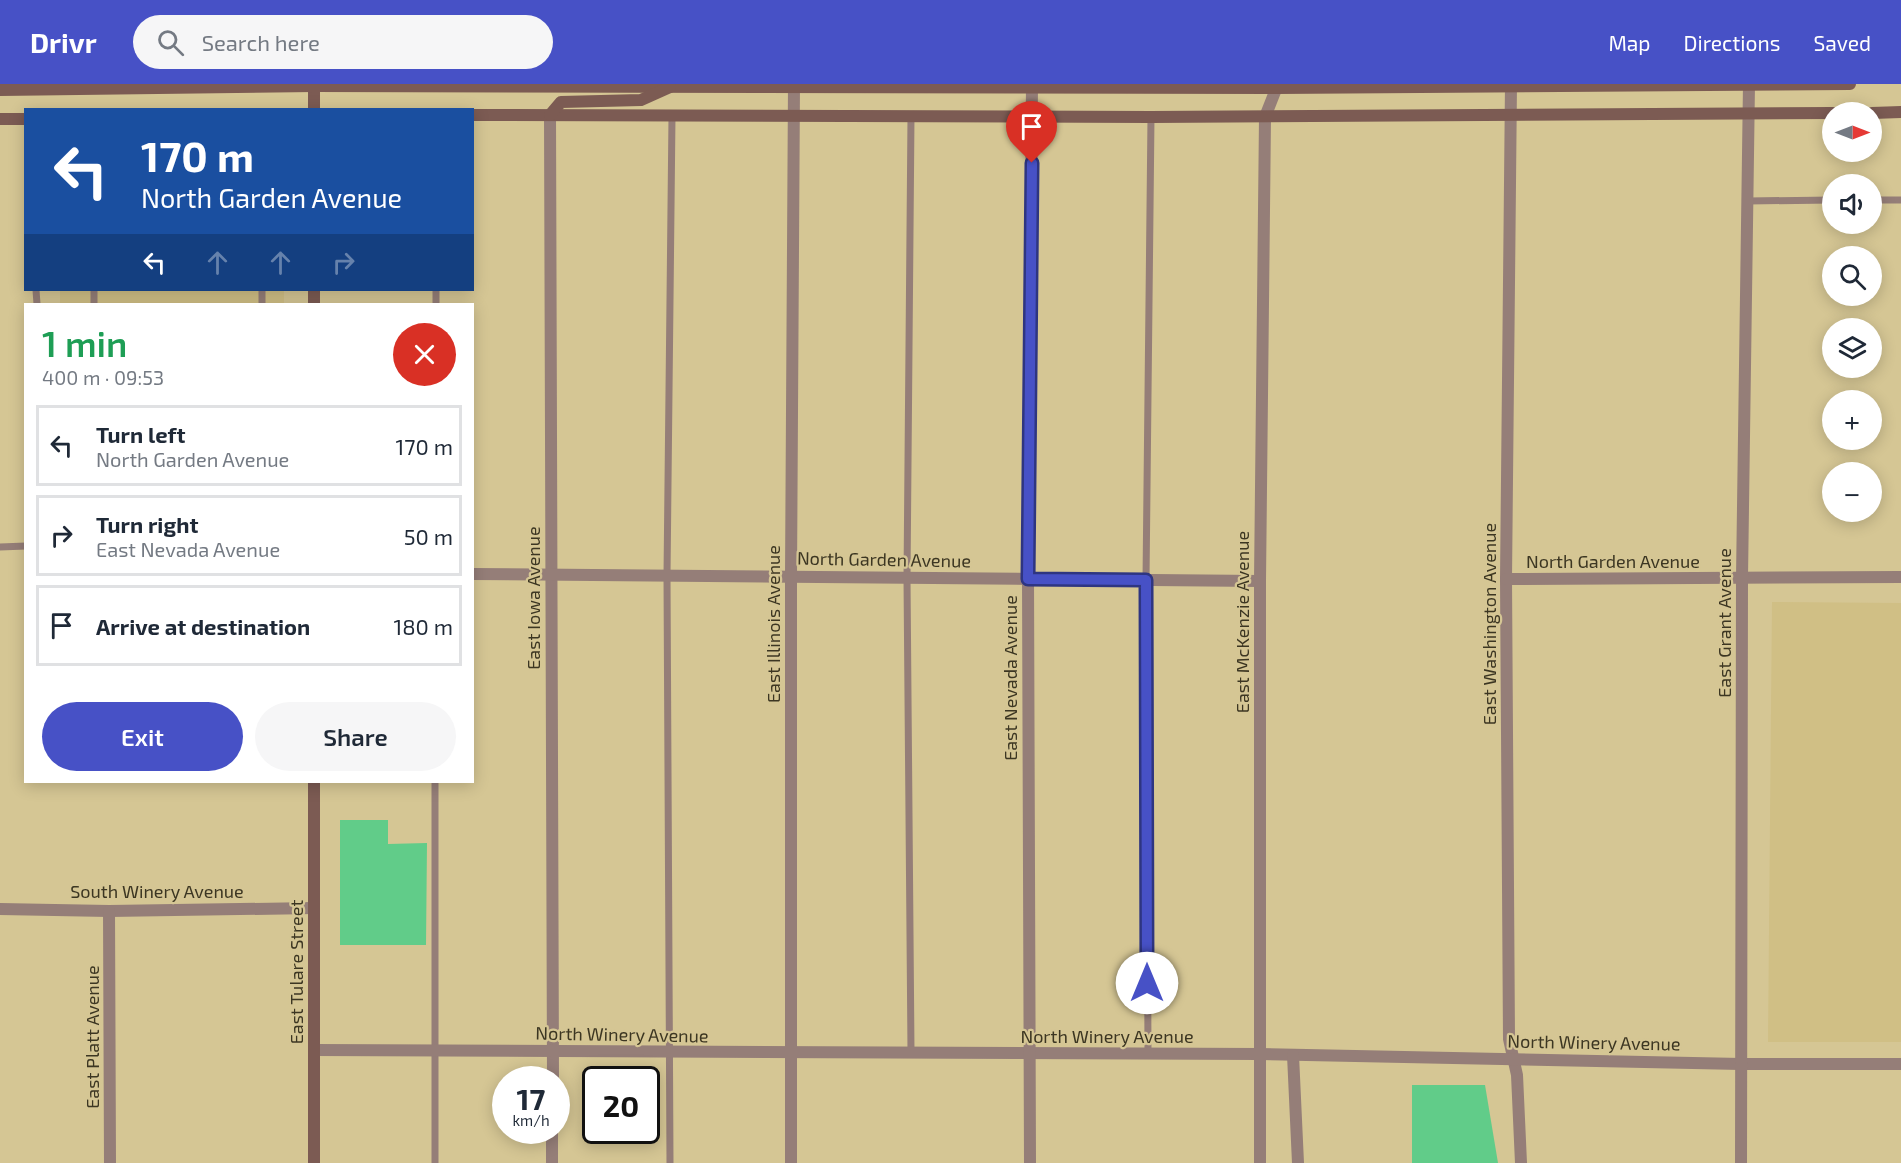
<!DOCTYPE html>
<html lang="en">
<head>
<meta charset="utf-8">
<style>
	:root { --surface:#fff; --page:#f6f6f7; --text:#1f2937; --muted:#747a83; --line:#e0e1e3; --accent:#4751c6 }
	body { margin:0; font-family:"Exo 2",sans-serif; background:var(--page); color:var(--text); height:100vh; display:flex; flex-direction:column; font-size:22px; white-space:nowrap }
	* { box-sizing:border-box; margin:0 }
	p { font-size:20px; color:var(--muted) }
	.icon { flex:none; width:33px; height:33px; fill:none; stroke:currentColor; stroke-width:2; stroke-linecap:round; stroke-linejoin:round }
	.map { position:relative; flex:1; overflow:hidden }
	.drawer { position:absolute; left:24px; top:219px; width:450px; height:480px; display:flex; flex-direction:column; background:var(--surface); border-radius:0px; box-shadow:0 3px 15px #0003 }
	.drawer>* { flex:none }
	.top-card { position:absolute; left:24px; top:24px; width:450px; height:183px; border-radius:0px; box-shadow:0 3px 15px #0003; background:#1a4fa0; color:#fff; overflow:hidden }
	.needle { width:39px; rotate:90deg }
	.fabs { position:absolute; left:1822px; top:18px; display:grid; gap:12px }
	.fabs a { display:grid; place-items:center; width:60px; height:60px; border-radius:50%; background:var(--surface); box-shadow:0 3px 15px #0003; font-size:30px }
	.speed { position:absolute; left:492px; top:982px; display:flex; gap:12px; font-size:30px; font-weight:700; text-align:center }
	.speed>* { display:grid; place-content:center; width:78px; height:78px; border-radius:50%; background:var(--surface); box-shadow:0 3px 15px #0003; line-height:1 }
	.speed small { font-size:15px; font-weight:400 }
	.speed .limit { border:3px solid #111; border-radius:9px; background:#fff; color:#111 }
	.pin { position:absolute; display:grid; place-items:center; width:51px; height:51px; color:#fff; margin:-62px -26px; border-radius:50% 50% 50% 0; rotate:-45deg; box-shadow:0 0 6px #0007 }
	.pin .icon { rotate:45deg }
	.me { position:absolute; width:66px; margin:-33px; rotate:0deg; stroke-linejoin:round; filter:drop-shadow(0 0 4px #0008) }
	.turn { display:flex; align-items:center; gap:21px; height:126px; padding:0 18px; font-size:27px }
	.turn .icon { width:78px; height:78px; stroke-width:2.5 }
	.turn b { display:block; font-size:42px; line-height:51px }
	.lanes { display:flex; align-items:center; height:57px; padding:0 18px; background:#0003; justify-content:center; gap:30px; direction:ltr }
	.lanes .off { opacity:.35 }
	.round { display:grid; place-items:center; flex:none; width:63px; height:63px; border-radius:32px; background:var(--page) }
	.head { display:flex; align-items:center; justify-content:space-between; height:102px; padding:0 18px }
	h1 { font-size:36px; font-weight:600; line-height:45px; color:#1e9e55 }
	.primary-button { display:flex; gap:12px; margin-top:auto; padding:12px 18px }
	.primary-button a { flex:1; height:69px; border-radius:36px; background:var(--accent); color:#fff; font-size:24px; font-weight:600; line-height:69px; text-align:center }
	.primary-button a+a { background:var(--page); color:var(--text) }
	ul { padding:0; list-style:none }
	li { display:flex; align-items:center; gap:18px; height:81px; margin:0 12px 9px; padding:0 6px; border:3px solid var(--line); border-radius:0px }
	li div { flex:1 }
	li b { display:block; font-size:22px }
	li em { font-style:normal }
	header { display:flex; align-items:center; gap:36px; box-sizing:border-box; height:84px; padding:0 30px; background:var(--accent); color:#fff }
	header strong { font-size:28px }
	nav { display:flex; gap:33px; margin-inline-start:auto; font-size:21px }
	.search { width:420px; height:54px; background:var(--page); display:flex; align-items:center; gap:15px; box-sizing:border-box; padding:0 21px; border-radius:33px; color:var(--muted); font-size:22px }
	.map>svg:first-child { display:block }
</style>
</head>
<body>
<header>
<strong>Drivr</strong>
<div class="search"><svg class="icon" aria-label="search" viewBox="0 0 24 24"><circle cx="10" cy="10" r="6"/><path d="M15 15l6 6"/></svg>Search here</div>
<nav><a>Map</a><a>Directions</a><a>Saved</a></nav>
</header>
<div class="map">
<svg width="1901" height="1079" viewBox="0 0 1901 1079">
	<rect width="100%" height="100%" fill="#d5c694"/>
	<g fill="#d0bf85">
		<rect x="60" y="206" width="224" height="14"/>
		<path d="M1772,518L1901,519V958H1768Z"/>
	</g>
	<g fill="#61cc89">
		<path d="M340,736H388V760L427,759L426,861H340Z"/>
		<path d="M1412,1001H1485L1498,1079H1412Z"/>
	</g>
	<g fill="none" stroke-linecap="round" stroke-linejoin="round">
		<g stroke="#957e78" stroke-width="7">
			<path d="M911,32L907,494L911,968"/>
			<path d="M1872,116H1901"/>
			<path d="M1748,117L1833,116"/>
			<path d="M36,206L37,220"/>
			<path d="M94,206V220"/>
			<path d="M262,220V206"/>
			<path d="M436,220V206"/>
			<path d="M0,463L26,462"/>
			<path d="M435,698V1079"/>
			<path d="M1148,970L1146,496L1151,33"/>
			<path d="M670,1079L667,492L672,32"/>
		</g>
		<g stroke="#957e78" stroke-width="12">
			<path d="M1511,0L1506,495L1509,955L1517,991L1521,1079"/>
			<path d="M550,31L553,996"/>
			<path d="M472,490L1260,497"/>
			<path d="M1506,495L1901,493"/>
			<path d="M0,825L109,827L314,824"/>
			<path d="M109,827L110,1079"/>
			<path d="M314,966L1259,970L1741,980H1901"/>
			<path d="M1293,971L1298,1079"/>
			<path d="M552,1079V1047"/>
			<path d="M791,1079V492L794,0"/>
			<path d="M1030,1079L1028,495L1032,0"/>
			<path d="M1260,1079V497L1265,33L1278,0"/>
			<path d="M1741,1079L1742,494L1749,0"/>
		</g>
		<g stroke="#7c5b53" stroke-width="12">
			<path d="M314,0V26"/>
			<path d="M0,6L314,2L1277,4L1850,0"/>
			<path d="M1872,29L1901,28"/>
			<path d="M472,31L1151,33L1833,29"/>
			<path d="M550,31L561,18L641,16L670,3"/>
			<path d="M0,35H26"/>
			<path d="M314,206V220"/>
			<path d="M314,1079V698"/>
		</g>
	</g>
	<g fill="none" stroke-linecap="round" stroke-linejoin="round">
		<defs>
			<path id="route" d="M1032,79L1028,495L1146,496L1147,899"/>
		</defs>
		<use href="#route" stroke="#2e3581" stroke-width="15"/>
		<use href="#route" stroke="#4751c6" stroke-width="10"/>
	</g>
	<g text-anchor="middle" dominant-baseline="central" stroke-width="4.5" stroke-linejoin="round" paint-order="stroke">
		<g font-size="18" fill="#3c3622" stroke="#d5c694">
			<text transform="translate(884 475) rotate(1)">North Garden Avenue</text>
			<text x="1613" y="477">North Garden Avenue</text>
			<text transform="translate(533 514) rotate(-90)">East Iowa Avenue</text>
			<text transform="translate(1242 538) rotate(-90)">East McKenzie Avenue</text>
			<text transform="translate(1724 539) rotate(-90)">East Grant Avenue</text>
			<text transform="translate(773 540) rotate(-90)">East Illinois Avenue</text>
			<text transform="translate(1489 540) rotate(-90)">East Washington Avenue</text>
			<text transform="translate(1010 594) rotate(-90)">East Nevada Avenue</text>
			<text x="157" y="807">South Winery Avenue</text>
			<text transform="translate(296 888) rotate(-90)">East Tulare Street</text>
			<text transform="translate(622 950) rotate(1)">North Winery Avenue</text>
			<text x="1107" y="952">North Winery Avenue</text>
			<text transform="translate(92 953) rotate(-90)">East Platt Avenue</text>
			<text transform="translate(1594 958) rotate(1)">North Winery Avenue</text>
		</g>
	</g>
</svg>
<div class="fabs">
<a><svg class="needle" viewBox="-14 -14 28 28"><path d="M0-13l5 13h-10z" fill="#e53935"/><path d="M0 13l5-13h-10z" fill="#747a83"/></svg></a>
<a><svg class="icon" aria-label="sound" viewBox="0 0 24 24"><path d="M4 9h4l5-4v14l-5-4H4zM17 9q2 3 0 6"/></svg></a>
<a><svg class="icon" aria-label="search" viewBox="0 0 24 24"><circle cx="10" cy="10" r="6"/><path d="M15 15l6 6"/></svg></a>
<a><svg class="icon" aria-label="layers" viewBox="0 0 24 24"><path d="M12 4l9 5-9 5-9-5zM3 14l9 5 9-5"/></svg></a>
<a>+</a>
<a>−</a>
</div>
<div class="speed"><div>17<small>km/h</small></div><div class="limit">20</div></div>
<div class="pin" style="left:1032px;top:79px;background:#d93025"><svg class="icon" aria-label="arrive" viewBox="0 0 24 24"><path d="M6 21V4h12l-3 4 3 4H6"/></svg></div>
<svg class="me" style="left:1147px;top:899px" viewBox="-20 -20 40 40"><circle r="19" fill="#fff"/><path d="M0-13L10 11 0 6-10 11z" fill="#4751c6"/></svg>
<div class="top-card">
<div class="turn"><svg class="icon" aria-label="left" viewBox="0 0 24 24"><path d="M17 20v-9H6M10 6l-5 5 5 5"/></svg><div><b>170 m</b>North Garden Avenue</div></div>
<div class="lanes"><svg class="icon" aria-label="left" viewBox="0 0 24 24"><path d="M17 20v-9H6M10 6l-5 5 5 5"/></svg><svg class="icon off" aria-label="ahead" viewBox="0 0 24 24"><path d="M12 20V5M6 11l6-6 6 6"/></svg><svg class="icon off" aria-label="ahead" viewBox="0 0 24 24"><path d="M12 20V5M6 11l6-6 6 6"/></svg><svg class="icon off" aria-label="right" viewBox="0 0 24 24"><path d="M7 20v-9h11M14 6l5 5-5 5"/></svg></div>
</div>
<section class="drawer">
<div class="head"><div><h1>1 min</h1><p>400 m · 09:53</p></div><a class="round" style="background:#d93025;color:#fff"><svg class="icon" aria-label="close" viewBox="0 0 24 24"><path d="M6 6l12 12M18 6L6 18"/></svg></a></div>
<ul>
<li><svg class="icon" aria-label="left" viewBox="0 0 24 24"><path d="M17 20v-9H6M10 6l-5 5 5 5"/></svg><div><b>Turn left</b><p>North Garden Avenue</p></div><em>170 m</em></li>
<li><svg class="icon" aria-label="right" viewBox="0 0 24 24"><path d="M7 20v-9h11M14 6l5 5-5 5"/></svg><div><b>Turn right</b><p>East Nevada Avenue</p></div><em>50 m</em></li>
<li><svg class="icon" aria-label="arrive" viewBox="0 0 24 24"><path d="M6 21V4h12l-3 4 3 4H6"/></svg><div><b>Arrive at destination</b></div><em>180 m</em></li>
</ul>
<div class="primary-button"><a>Exit</a><a>Share</a></div>
</section>
</div>
</body>
</html>
